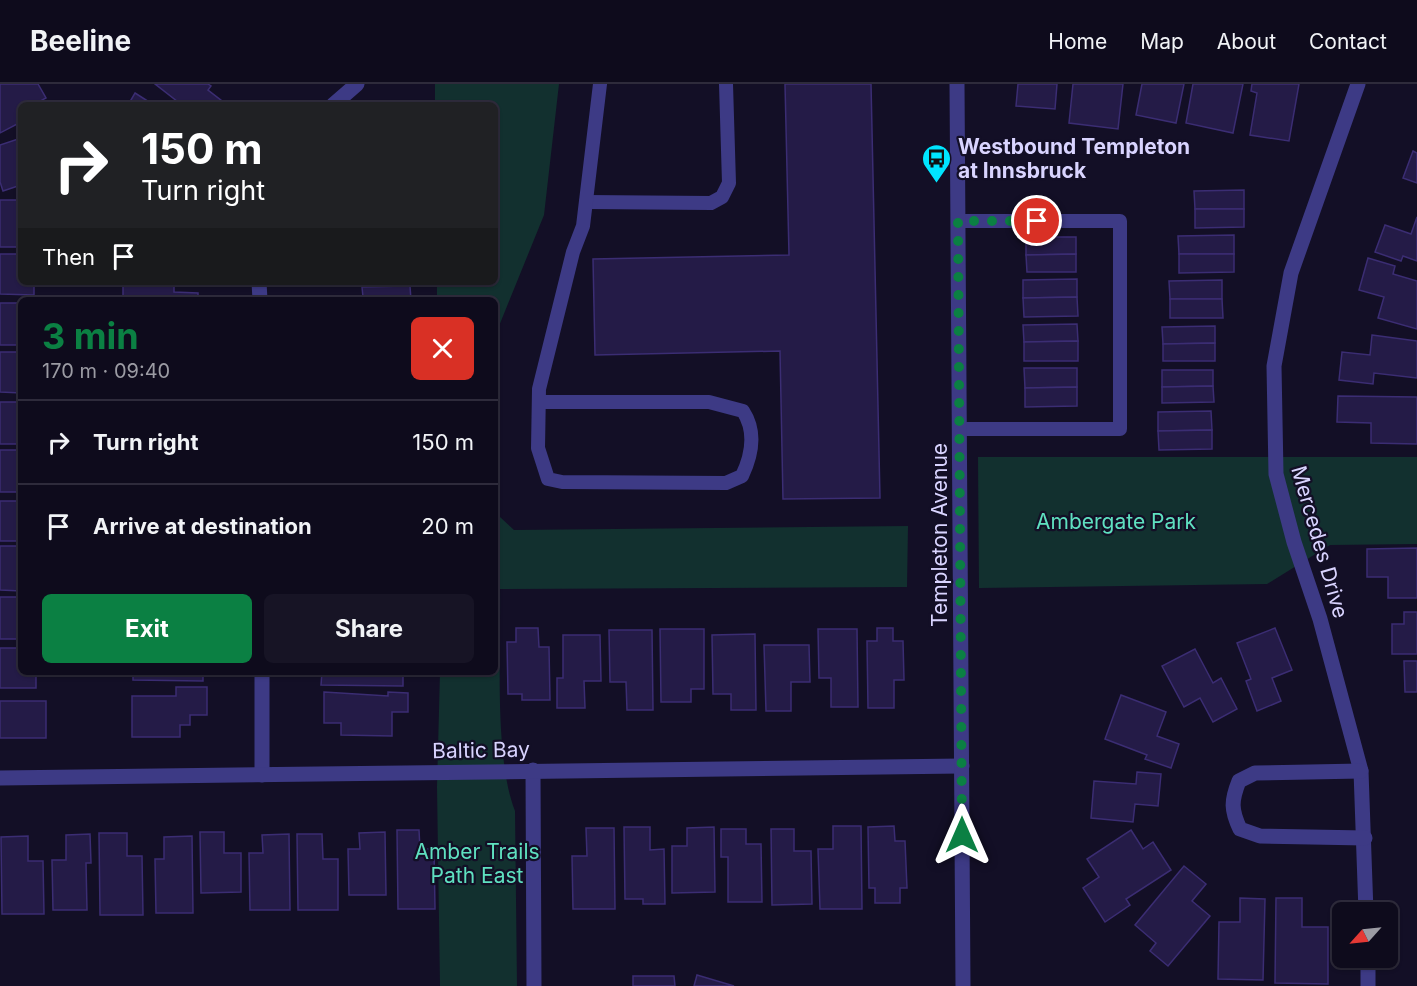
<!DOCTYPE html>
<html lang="en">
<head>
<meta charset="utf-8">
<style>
	:root { --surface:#0e0b1c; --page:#171425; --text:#f1f3f6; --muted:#9b9ba3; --line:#2e2b3b; --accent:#0b8043 }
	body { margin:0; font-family:Inter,sans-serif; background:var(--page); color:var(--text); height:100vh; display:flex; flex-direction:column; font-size:22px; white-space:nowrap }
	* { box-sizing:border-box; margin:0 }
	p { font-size:20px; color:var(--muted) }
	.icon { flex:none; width:33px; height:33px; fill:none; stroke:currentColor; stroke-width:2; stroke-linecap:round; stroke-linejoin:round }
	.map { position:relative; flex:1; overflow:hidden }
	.side { position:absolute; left:18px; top:213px; width:480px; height:378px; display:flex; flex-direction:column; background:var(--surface); border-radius:9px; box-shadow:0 2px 4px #0004,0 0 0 2px var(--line) }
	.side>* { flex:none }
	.banner { position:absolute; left:18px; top:18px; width:480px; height:183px; border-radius:9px; box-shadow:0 2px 4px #0004,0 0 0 2px var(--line); background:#202124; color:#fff; overflow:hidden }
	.needle { width:39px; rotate:243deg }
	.tools { position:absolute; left:1332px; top:818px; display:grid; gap:12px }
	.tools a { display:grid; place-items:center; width:66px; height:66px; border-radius:9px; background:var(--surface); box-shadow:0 2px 4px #0004,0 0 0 2px var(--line); font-size:30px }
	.pin { position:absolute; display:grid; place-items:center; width:51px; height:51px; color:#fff; margin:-26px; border:3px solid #fff; border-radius:50%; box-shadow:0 2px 6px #0007 }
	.me { position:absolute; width:66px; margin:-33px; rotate:0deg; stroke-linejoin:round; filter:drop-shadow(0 0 4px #0008) }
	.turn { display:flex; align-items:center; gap:21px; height:126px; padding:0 24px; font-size:27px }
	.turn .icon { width:78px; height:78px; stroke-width:2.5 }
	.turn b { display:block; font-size:42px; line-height:51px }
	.then { display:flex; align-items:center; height:57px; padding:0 24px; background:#0003; gap:12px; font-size:22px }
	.round { display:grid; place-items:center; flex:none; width:63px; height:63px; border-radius:9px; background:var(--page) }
	.head { display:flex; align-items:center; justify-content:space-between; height:102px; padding:0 24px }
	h1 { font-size:36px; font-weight:700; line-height:45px; color:var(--accent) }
	.action { display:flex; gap:12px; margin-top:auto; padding:12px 24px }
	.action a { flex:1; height:69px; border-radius:9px; background:var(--accent); color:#fff; font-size:24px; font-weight:700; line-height:69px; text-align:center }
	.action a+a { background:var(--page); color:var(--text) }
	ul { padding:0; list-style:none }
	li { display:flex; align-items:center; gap:18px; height:84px; padding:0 24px; border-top:2px solid var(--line) }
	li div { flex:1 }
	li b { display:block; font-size:22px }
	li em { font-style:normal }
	header { display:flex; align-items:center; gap:36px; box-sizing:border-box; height:84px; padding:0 30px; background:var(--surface); border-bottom:2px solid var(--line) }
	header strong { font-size:28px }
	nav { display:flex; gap:33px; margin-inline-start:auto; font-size:21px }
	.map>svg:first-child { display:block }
</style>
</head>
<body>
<header>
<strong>Beeline</strong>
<nav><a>Home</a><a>Map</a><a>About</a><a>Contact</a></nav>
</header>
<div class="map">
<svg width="1417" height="902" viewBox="0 0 1417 902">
	<rect width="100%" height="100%" fill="#130f26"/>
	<g fill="#12302f">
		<path d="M435,0H559L544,131L499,242L500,433L514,446L908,442L907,503L500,505C501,566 494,674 515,727L517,902H440L437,703L440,588H495V216H437V198H495V21H435Z"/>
		<path d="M978,373H1417V460L1330,461L1267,500L979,504Z"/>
	</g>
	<g fill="#241b47" stroke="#3b2d73" stroke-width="1.5">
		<path d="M0,0H38L46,14L42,16L44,21H21V38L0,49Z"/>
		<path d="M155,0H208L211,2L208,6L222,17L219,21H182Z"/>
		<path d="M785,0H871L880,414L783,415L780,267L595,271L593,175L789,171Z"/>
		<path d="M1018,0H1057L1055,25L1016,22Z"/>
		<path d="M1073,0H1123L1118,45L1069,39Z"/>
		<path d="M1142,0H1184L1176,39L1136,31Z"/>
		<path d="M1193,0H1243L1233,49L1186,39Z"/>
		<path d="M1252,0H1299L1289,57L1250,51L1257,9L1251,7Z"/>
		<path d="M135,9L154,21H128Z"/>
		<path d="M21,54V101L3,107L0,98V61Z"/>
		<path d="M1413,67L1417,69V99L1403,94Z"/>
		<path d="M1244,106V125H1195L1194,107Z"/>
		<rect x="0" y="116" width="21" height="47"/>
		<path d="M1195,125H1244V143L1195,144Z"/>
		<path d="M1417,133V177L1403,172L1401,177L1375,168L1385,141L1411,150Z"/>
		<path d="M1234,151V170H1179L1178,152Z"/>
		<path d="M1026,153H1076V170L1026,171Z"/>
		<path d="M0,170H21V198H34V211L0,210Z"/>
		<path d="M1076,170V188H1027L1026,171Z"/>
		<path d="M1179,170H1234V188L1179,189Z"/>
		<path d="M1368,174L1395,182L1393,190L1417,197V245L1378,234L1384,213L1359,206Z"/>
		<path d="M1077,195V213L1023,214V196Z"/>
		<path d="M1222,196V215H1170L1169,197Z"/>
		<path d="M123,198H174V208L198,209V216H123Z"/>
		<path d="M410,202L411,216H355V213H363L362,203Z"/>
		<path d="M1077,213L1078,232L1024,233L1023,214Z"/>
		<path d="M1170,215H1222L1223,234H1170Z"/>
		<rect x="0" y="219" width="21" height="42"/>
		<path d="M1077,240L1078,257L1024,258L1023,241Z"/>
		<path d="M1215,242V259L1163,260L1162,243Z"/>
		<path d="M1372,251L1417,257V294L1374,289L1373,300L1339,296L1342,268L1370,271Z"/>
		<path d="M1078,257V277H1024V258Z"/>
		<path d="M1215,259V277H1163V260Z"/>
		<path d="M0,268H21V309L0,308Z"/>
		<path d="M1024,284H1077V303L1025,304Z"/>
		<path d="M1162,286H1213V302L1162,303Z"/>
		<path d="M1213,302L1214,318L1162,319V303Z"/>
		<path d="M1077,303V322L1025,323V304Z"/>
		<path d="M1338,312L1417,313V360L1371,359V339L1337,338Z"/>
		<rect x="0" y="318" width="21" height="42"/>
		<path d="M1211,327L1212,346L1158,347V328Z"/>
		<path d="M1212,346V365L1159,366L1158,347Z"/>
		<rect x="0" y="366" width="21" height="42"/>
		<rect x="0" y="417" width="21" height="40"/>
		<path d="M0,462H21V507L0,506Z"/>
		<path d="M1417,464V514H1388V493H1367V465Z"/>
		<rect x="0" y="513" width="21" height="42"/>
		<path d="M1404,528H1417V570H1392V540H1404Z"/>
		<path d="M516,544H538L539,563H549L550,616H522V610H508L507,558H516Z"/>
		<path d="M877,544H893V557H903L904,596H894V624H868L867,557H877Z"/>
		<path d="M1275,544L1292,586L1272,594L1281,617L1257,627L1246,597L1251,595L1237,559Z"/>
		<path d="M660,545H704V605H691V618H661Z"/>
		<path d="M818,545H857L858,623H831V594H819Z"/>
		<path d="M609,546H652L653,626H627L626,598H610Z"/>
		<path d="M755,550L756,626H731V610H713L712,551Z"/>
		<path d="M563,551H600L601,597H584L585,624H557V594H563Z"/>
		<path d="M764,561H809L810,598H791V627H766Z"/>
		<path d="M0,564H21V588H36V604H0Z"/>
		<path d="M1195,565L1213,599L1221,594L1237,625L1213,638L1200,614L1184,623L1162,582Z"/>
		<path d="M1404,577H1417V608H1405Z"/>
		<path d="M133,588H203V597L133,596Z"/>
		<path d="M322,588H403V602L321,601Z"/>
		<path d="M176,603H207V631H190V641H180V653H132V612H176Z"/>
		<path d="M324,608L388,612V608L408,609V628H392V652L341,651V639H324Z"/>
		<path d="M1121,611L1166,628L1157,652L1179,660L1171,684L1145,675L1147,671L1105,655Z"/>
		<rect x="0" y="617" width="46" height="37"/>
		<path d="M1137,688L1161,690L1158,722L1135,720L1133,738L1091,734L1094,697L1136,700Z"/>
		<path d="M833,742H861L862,825H820L818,765H833Z"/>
		<path d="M894,742L895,757H905L907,804H900V819H875V804H869L868,743Z"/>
		<path d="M624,743H650V766L664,765L665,820H643V815H625Z"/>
		<path d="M714,743L715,808L672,809V762H687V744Z"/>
		<path d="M586,744H614L615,825H573L572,772H587Z"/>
		<path d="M721,745H746V760H761L762,818H728V773H721Z"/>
		<path d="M771,745H794V767H811L812,820L772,821Z"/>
		<path d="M397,746H419L420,765H434L435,825H398Z"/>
		<path d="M1131,746L1143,765L1153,758L1171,786L1126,815L1130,821L1105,838L1083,804L1099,793L1087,775Z"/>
		<path d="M200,748H224V769H241V808L201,809Z"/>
		<path d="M385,748L386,811H349L348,765H360L359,749Z"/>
		<path d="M99,749H127V772H142L143,831H100Z"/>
		<path d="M90,750L91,779H86L87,826H53L52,776H66V751Z"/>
		<path d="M289,750L290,826H250L249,769H263L262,751Z"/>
		<path d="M297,750H322L323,775H338V826H298Z"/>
		<path d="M28,752V777H43L44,830H2L1,753Z"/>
		<path d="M192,752L193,829H156L155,775H164V753Z"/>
		<path d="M1184,782L1206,800L1192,817L1210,832L1168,882L1150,867L1156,859L1135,841Z"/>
		<path d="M1240,814L1265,815L1263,896L1218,895L1219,838H1240Z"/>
		<path d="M1276,814H1302V843H1328V900L1275,899Z"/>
		<path d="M697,891L734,902H694Z"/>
		<path d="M633,892H674L675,902H633Z"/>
	</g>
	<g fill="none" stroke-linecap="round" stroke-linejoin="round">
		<g stroke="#3d3a85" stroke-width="14">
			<path d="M586,118L711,119L722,113L729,99L726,0"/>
			<path d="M958,137H1120V345H959"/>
			<path d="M539,318H709L743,327C756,347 752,371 742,392L726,399L562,398L548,395L538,364L539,305L573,168L583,142L600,0"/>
		</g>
		<g stroke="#3d3a85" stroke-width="15">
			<path d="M1358,0L1291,189L1274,282L1276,390L1294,458L1320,535L1361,687L1366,828"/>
			<path d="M333,21L357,0"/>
			<path d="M259,198L260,216"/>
			<path d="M262,588V691"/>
			<path d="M533,686L534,902"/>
			<path d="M1361,687L1255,689L1239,697C1231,717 1231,726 1240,745L1260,752L1365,754"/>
			<path d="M0,694L962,682"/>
			<path d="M1368,873V902"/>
		</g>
		<path stroke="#3d3a85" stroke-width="15" d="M957,0L963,902"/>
	</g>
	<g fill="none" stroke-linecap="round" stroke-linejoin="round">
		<path stroke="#0b8043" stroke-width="10" stroke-dasharray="0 18" d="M962,751L958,137H1037"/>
	</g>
	<defs>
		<symbol id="bus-pin" viewBox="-11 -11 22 30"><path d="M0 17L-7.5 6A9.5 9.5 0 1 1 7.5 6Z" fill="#00e5ff" stroke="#130f26"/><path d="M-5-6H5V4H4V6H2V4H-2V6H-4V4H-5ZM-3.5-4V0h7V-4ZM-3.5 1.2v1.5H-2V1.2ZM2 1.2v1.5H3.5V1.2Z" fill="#111"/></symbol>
	</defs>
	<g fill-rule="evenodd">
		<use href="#bus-pin" x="920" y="58" width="33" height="45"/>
	</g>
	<g text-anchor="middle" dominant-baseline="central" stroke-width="4.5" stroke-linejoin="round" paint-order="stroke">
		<g font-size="21" font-weight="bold" fill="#d9d4ff" stroke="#130f26" text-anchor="start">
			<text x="958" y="62">Westbound Templeton<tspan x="958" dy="24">at Innsbruck</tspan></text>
		</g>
		<g font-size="21" fill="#5fe0c0" stroke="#130f26">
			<text x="1116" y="437">Ambergate Park</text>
			<text x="477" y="767">Amber Trails<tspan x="477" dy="24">Path East</tspan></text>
		</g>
		<g font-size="21" fill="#d9d4ff" stroke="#130f26">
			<text transform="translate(939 451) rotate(-90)">Templeton Avenue</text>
			<text transform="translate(1320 458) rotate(74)">Mercedes Drive</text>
			<text transform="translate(481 666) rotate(-1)">Baltic Bay</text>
		</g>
	</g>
</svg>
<div class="tools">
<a><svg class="needle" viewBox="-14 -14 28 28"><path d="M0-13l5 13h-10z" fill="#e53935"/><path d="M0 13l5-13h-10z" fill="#9b9ba3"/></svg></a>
</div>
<div class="pin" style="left:1037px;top:137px;background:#d93025"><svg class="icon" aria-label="arrive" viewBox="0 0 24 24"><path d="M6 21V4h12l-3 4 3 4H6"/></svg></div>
<svg class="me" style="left:962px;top:751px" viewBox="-20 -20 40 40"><path d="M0-17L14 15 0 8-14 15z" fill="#0b8043" stroke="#fff" stroke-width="4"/></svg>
<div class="banner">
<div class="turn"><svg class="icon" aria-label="right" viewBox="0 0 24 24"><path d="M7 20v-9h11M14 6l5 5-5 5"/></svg><div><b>150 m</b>Turn right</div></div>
<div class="then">Then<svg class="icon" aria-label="arrive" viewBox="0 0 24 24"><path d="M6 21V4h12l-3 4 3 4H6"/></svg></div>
</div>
<section class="side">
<div class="head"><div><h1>3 min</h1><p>170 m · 09:40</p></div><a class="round" style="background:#d93025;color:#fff"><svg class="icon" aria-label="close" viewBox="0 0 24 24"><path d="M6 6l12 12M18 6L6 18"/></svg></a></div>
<ul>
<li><svg class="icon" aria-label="right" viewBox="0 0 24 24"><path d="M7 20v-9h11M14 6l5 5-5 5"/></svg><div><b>Turn right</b></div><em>150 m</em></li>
<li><svg class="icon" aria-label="arrive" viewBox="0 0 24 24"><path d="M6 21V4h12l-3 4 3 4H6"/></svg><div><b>Arrive at destination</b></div><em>20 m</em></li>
</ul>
<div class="action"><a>Exit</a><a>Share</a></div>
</section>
</div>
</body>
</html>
